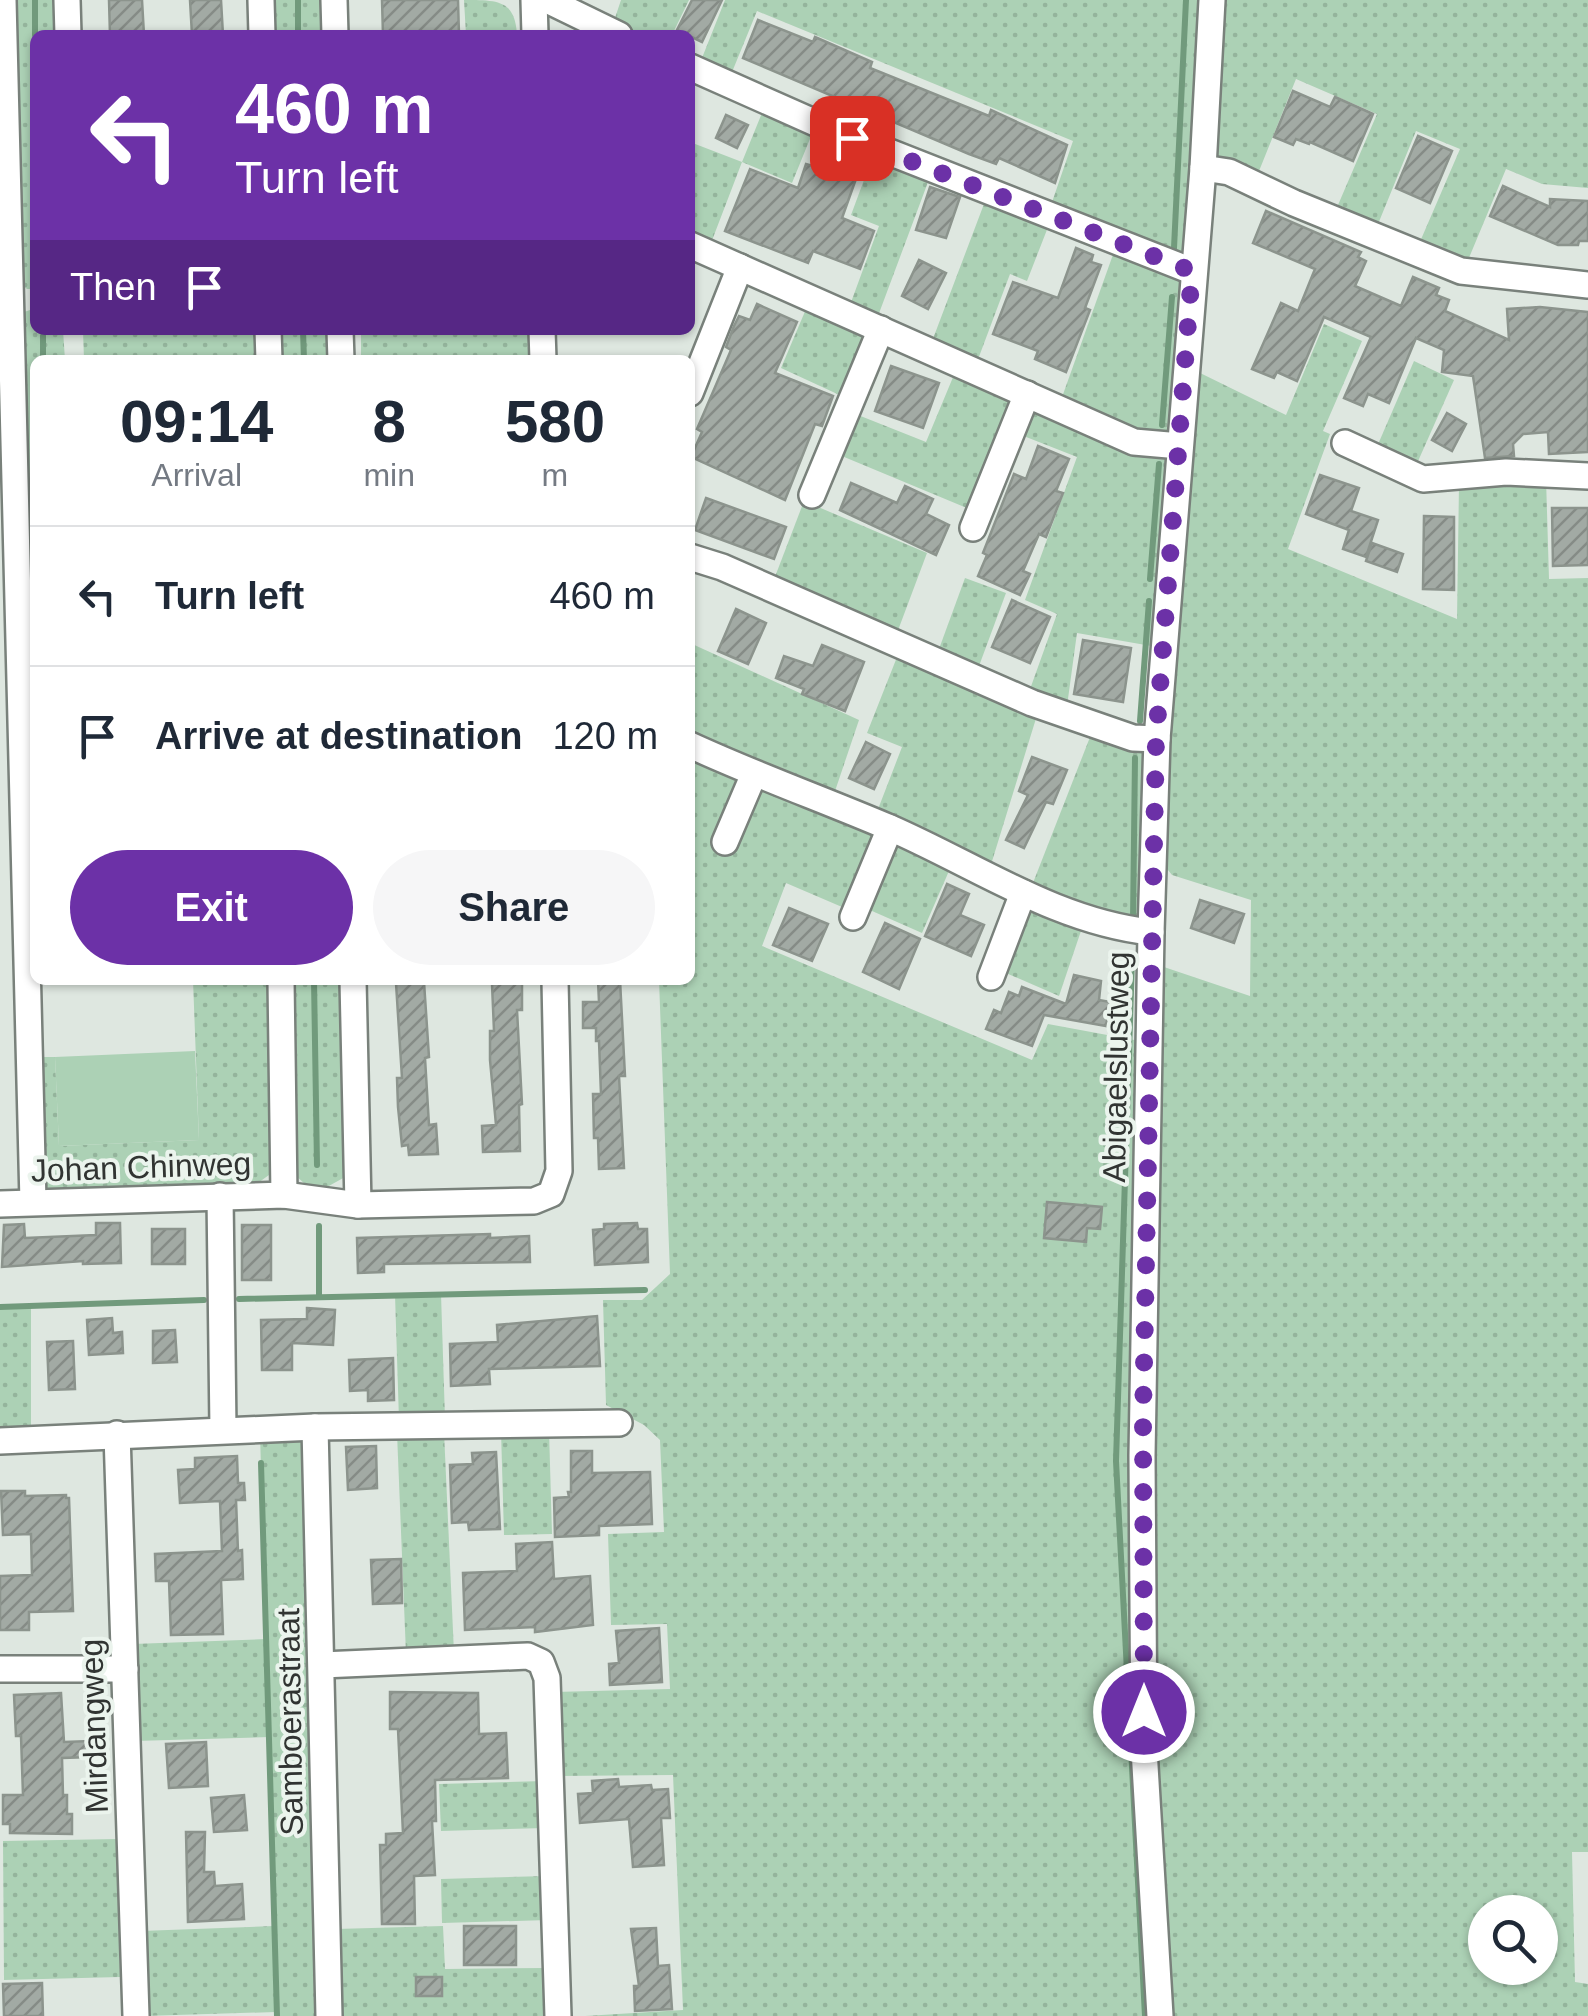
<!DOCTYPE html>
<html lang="en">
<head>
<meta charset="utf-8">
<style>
	:root { --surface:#fff; --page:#f6f6f7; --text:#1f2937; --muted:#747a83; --line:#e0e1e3; --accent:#6c31a7 }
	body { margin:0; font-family:Arial,sans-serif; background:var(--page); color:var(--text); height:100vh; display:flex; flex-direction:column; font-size:38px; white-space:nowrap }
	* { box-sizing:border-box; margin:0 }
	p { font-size:32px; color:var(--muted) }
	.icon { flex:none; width:55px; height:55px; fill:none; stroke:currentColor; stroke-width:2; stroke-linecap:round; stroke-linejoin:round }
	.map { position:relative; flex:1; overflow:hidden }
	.side { position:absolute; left:30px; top:355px; width:665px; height:630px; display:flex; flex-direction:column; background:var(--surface); border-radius:15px; box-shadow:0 2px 8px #0004 }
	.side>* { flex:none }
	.guide { position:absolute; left:30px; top:30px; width:665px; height:305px; border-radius:15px; box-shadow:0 2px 8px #0004; background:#6c31a7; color:#fff; overflow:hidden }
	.controls { position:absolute; left:1468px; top:1895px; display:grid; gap:20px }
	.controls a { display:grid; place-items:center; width:90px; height:90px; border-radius:50%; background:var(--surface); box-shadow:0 2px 8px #0004; font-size:50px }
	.pin { position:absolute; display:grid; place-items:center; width:85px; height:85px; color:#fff; margin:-42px; border-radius:20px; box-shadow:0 5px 15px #0006 }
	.me { position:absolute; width:110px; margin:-55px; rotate:0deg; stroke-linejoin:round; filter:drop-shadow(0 0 8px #0008) }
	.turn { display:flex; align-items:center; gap:35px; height:210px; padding:0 40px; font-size:45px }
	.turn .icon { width:130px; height:130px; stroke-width:2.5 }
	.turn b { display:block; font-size:70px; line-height:85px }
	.then { display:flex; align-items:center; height:95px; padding:0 40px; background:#0003; gap:20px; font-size:38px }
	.eta { display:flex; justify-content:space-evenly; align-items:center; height:170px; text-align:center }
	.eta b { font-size:60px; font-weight:700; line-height:70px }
	.cta { display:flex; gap:20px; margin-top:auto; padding:20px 40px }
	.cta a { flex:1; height:115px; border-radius:60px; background:var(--accent); color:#fff; font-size:40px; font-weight:700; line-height:115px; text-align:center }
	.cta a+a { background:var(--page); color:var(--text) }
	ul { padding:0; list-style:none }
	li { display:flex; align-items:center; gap:30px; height:140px; padding:0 40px; border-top:2px solid var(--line) }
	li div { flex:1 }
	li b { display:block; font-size:38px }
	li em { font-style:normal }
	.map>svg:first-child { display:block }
</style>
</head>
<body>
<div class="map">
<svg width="1588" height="2016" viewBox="0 0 1588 2016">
	<defs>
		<pattern id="grass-dots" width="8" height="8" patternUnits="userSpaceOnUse" patternTransform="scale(2.5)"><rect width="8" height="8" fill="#acd1b5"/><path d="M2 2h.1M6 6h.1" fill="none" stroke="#94b49c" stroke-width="1.8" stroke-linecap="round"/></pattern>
		<pattern id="building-hatch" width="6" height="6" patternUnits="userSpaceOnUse" patternTransform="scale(2.5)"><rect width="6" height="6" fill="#a2aaa4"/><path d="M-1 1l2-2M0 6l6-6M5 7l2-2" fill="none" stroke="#858b86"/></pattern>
	</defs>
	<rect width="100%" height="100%" fill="#dee7e0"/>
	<g fill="url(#grass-dots)" fill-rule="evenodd">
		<path d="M8,0H59L60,35H35V289H27L17,281Z"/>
		<path d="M270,0H324L325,35H271Z"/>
		<path d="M464,0C498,0 515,0 517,35H466Z"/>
		<path d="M621,0H689L672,35H637L613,24Z"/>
		<path d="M725,0H1206L1188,260L1050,208L1073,141L757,11L730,77L700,63Z"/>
		<path d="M1218,0H1588V188L1542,184L1506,169L1466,265L1419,244L1460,149L1416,131L1376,229L1335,212L1377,114L1296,79L1257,176L1224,163L1215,156Z"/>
		<path d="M764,108L814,129L792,183L742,162L711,243L690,234V142L742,162Z"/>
		<path d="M874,153L931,174L878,316L850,305L879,226L851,215Z"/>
		<path d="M987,196L1050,222L1027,281L1010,274L977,362L931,344Z"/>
		<path d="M1115,249L1183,278L1175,430L1166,436L1153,437L1061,400Z"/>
		<path d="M809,302L874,332L846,398L781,368Z"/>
		<path d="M33,309L35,330H63L65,360H35V944L21,313Z"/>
		<path d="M1324,324L1362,341L1323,431L1330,434L1288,549L1457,619L1459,484L1546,478L1549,579L1588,578V1852H1572L1575,1982L1588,1984V2016H1166L1150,1747L1161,966L1250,996L1251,900L1172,875L1164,865L1160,810L1194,370L1286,415ZM1485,1912H1540V1968H1485Z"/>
		<path d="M83,330H256L259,360H84Z"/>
		<path d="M276,330H331L332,360H276Z"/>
		<path d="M361,330H531L532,360H361Z"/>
		<path d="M1414,361L1454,380L1415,468L1376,449Z"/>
		<path d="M956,370L1018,398L974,511L837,454L853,413L926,442Z"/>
		<path d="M1029,402L1164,456L1167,462L1157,647L1077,633L1067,706L1029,692L1057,614L1025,600L1077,457L1016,433Z"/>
		<path d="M804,501L927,553L897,633L773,582Z"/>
		<path d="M965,578L1006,593L979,666L939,649Z"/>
		<path d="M690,643L859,720L832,800L690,737Z"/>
		<path d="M899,652L1038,712L989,871L875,817L902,747L867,733Z"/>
		<path d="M1092,732L1142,749L1145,757L1140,922L1031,888Z"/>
		<path d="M690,752L746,777L717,850L725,856L758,783L882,831L849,910L786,883L762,946L1032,1060L1048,1024L1145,1042L1155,2016H585L683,2010L673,1775L558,1776L554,1692L670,1689L667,1624L611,1625L608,1534L664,1532L660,1440L644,1425L606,1405L603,1300H642L670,1274L659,980H690Z"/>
		<path d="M893,835L952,864L922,933L863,907Z"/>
		<path d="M1028,902L1084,922L1059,996L999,970Z"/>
		<path d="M193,980H270L273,1165L269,1175L251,1188L48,1189L42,1183L36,1057H55L59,1146L199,1140Z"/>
		<path d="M290,980H345V1177L327,1187L307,1186L293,1173Z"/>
		<path d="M441,1294L445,1419L399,1420L395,1295Z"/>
		<path d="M31,1306V1433L0,1434V1307Z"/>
		<path d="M549,1430L552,1534L504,1535L501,1431Z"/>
		<path d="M444,1432L454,1653L406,1654L397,1433Z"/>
		<path d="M260,1434L296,1437L304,1445L321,2016H277L276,2012L143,2016L141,1931L274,1926L269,1737L135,1741L133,1644L266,1639Z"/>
		<path d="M544,1781L545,1828L441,1831L439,1784Z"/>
		<path d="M118,1839L120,1977L4,1980L3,1841Z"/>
		<path d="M547,1876L548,1920L442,1923L441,1879Z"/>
		<path d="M443,1926L445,1969L545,1968L546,2016H340L336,1929Z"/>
	</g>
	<path fill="#acd1b5" d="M195,1051L199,1140L59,1146L55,1057Z"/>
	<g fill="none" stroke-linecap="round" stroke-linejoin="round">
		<g stroke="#719a7c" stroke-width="6">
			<path d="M35,0V35"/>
			<path d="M298,0V35"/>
			<path d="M1174,248L1186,0"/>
			<path d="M303,330L304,360"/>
			<path d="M43,336V360"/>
			<path d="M1162,425L1172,297"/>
			<path d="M1150,579L1159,464"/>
			<path d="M1140,721L1149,601"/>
			<path d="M1133,921L1135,758"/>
			<path d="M1132,959L1116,1461L1145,2016"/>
			<path d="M314,980L317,1165"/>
			<path d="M319,1226V1296"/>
			<path d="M239,1299L645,1290"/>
			<path d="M0,1307L204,1300"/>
			<path d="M261,1463L277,2016"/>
		</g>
	</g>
	<g fill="url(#building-hatch)" stroke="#8c948d" stroke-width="2.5">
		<path d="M109,0H142L144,35H110Z"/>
		<path d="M190,0H221L223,35H192Z"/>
		<path d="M382,0H458L459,35H383Z"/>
		<path d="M692,0H722L702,42L677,30Z"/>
		<path d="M758,20L813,42L815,37L872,62L870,68L989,116L991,110L1067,145L1055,183L999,158L996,164L969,154L743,58Z"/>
		<path d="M1293,91L1330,107L1335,97L1373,114L1353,161L1310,142L1309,144L1296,139L1293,145L1274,137Z"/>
		<path d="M726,115L748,125L737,148L716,138Z"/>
		<path d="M1418,136L1452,151L1430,203L1396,188Z"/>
		<path d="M820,147L862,162L842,218L874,231L860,269L813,251L808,263L725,231L750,169L798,188L806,164L813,166Z"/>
		<path d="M1503,186L1550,207V199L1588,201V241H1579L1578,245H1558L1490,216Z"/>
		<path d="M930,187L960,197L946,238L916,230Z"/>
		<path d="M1266,211L1361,252L1358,257L1366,261L1355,286L1401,306L1413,277L1439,288L1436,295L1449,300L1445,311L1509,340L1507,309L1540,307L1588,312V452L1549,454L1548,432L1523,434L1513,444L1514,456L1485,458L1473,376L1442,372L1444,350L1416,338L1389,403L1368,394L1363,406L1344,398L1371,337L1324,317L1297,381L1277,372L1274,378L1252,369L1281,303L1298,311L1315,269L1253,243Z"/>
		<path d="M1076,248L1093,255L1091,262L1101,265L1085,308L1090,310L1066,372L1035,359L1038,351L993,334L1013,282L1058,298Z"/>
		<path d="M919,260L946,273L928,309L902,296Z"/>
		<path d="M757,304L797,322L775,373L833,396L822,426L815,424L785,500L691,457L702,432L697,429L731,350L726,347L734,326L739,316L750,320Z"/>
		<path d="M891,366L939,383L923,428L875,411Z"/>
		<path d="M1447,413L1466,424L1452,451L1432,440Z"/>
		<path d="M1038,446L1069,459L1056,491L1063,493L1046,537L1039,534L1023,571L1030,574L1020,595L978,576L987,555L983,553L1014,474L1026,479Z"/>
		<path d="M1320,475L1359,488L1351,511L1378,520L1366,557L1343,549L1349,530L1306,514Z"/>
		<path d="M851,483L897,503L905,486L933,499L926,514L949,525L936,555L840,510Z"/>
		<path d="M706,498L786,527L774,559L695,530Z"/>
		<path d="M1552,508H1588V565L1553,566Z"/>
		<path d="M1424,516L1454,517V590L1423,589Z"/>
		<path d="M1372,543L1403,554L1397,572L1366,561Z"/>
		<path d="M1012,600L1050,617L1030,663L992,647Z"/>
		<path d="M736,609L766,623L748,664L718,651Z"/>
		<path d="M1083,640L1131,648L1123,702L1074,694Z"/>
		<path d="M822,645L864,662L845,711L802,694L804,689L776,678L784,656L813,666Z"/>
		<path d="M866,742L890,754L874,789L849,778Z"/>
		<path d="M1032,757L1067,770L1053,804L1046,802L1024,848L1006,840L1028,795L1019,791Z"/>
		<path d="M947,884L969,894L960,915L984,925L971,956L925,936Z"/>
		<path d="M1200,900L1244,914L1234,943L1191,928Z"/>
		<path d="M789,908L828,924L812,961L773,945Z"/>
		<path d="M885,923L920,939L899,989L863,972Z"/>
		<path d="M1074,975L1101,981L1099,1000L1110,1002L1106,1026L1044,1015L1032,1046L986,1029L994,1010L1001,1013L1009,992L1019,996L1022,987L1066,1004Z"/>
		<path d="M598,980H620L625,1076H619L624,1168L599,1169L598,1138H594L593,1094H601L599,1041H596V1028H583V1002H599Z"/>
		<path d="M424,982L429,1057L425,1058L429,1125L436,1124L438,1154L409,1155L408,1145L402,1146L398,1107L397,1078H402L396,983Z"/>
		<path d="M522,983V1010H517L522,1104L519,1105L520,1151L483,1152L482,1126L496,1125L490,1060V1031H494L492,984Z"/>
		<path d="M1047,1202L1102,1207L1100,1229L1087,1228L1086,1242L1044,1238Z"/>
		<path d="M96,1223H120L121,1263L83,1264V1261L2,1267L4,1225L24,1224L25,1238L96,1235Z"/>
		<path d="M637,1223L638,1229H647L648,1262L595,1265L593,1230L604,1229V1224Z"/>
		<rect x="242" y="1225" width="29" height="55"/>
		<rect x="152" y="1229" width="33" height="35"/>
		<path d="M490,1234V1238L529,1236L530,1262L384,1264V1272L358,1273L357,1238Z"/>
		<path d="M307,1308L335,1310L333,1345L292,1343V1370H262L261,1320L307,1319Z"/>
		<path d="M597,1316L600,1366L489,1369L490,1384L451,1386L450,1344L498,1342L497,1325Z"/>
		<path d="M112,1318L113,1333L122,1332L123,1353L89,1355L87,1320Z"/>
		<path d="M175,1330L177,1362L153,1363V1331Z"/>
		<path d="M73,1341L75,1389L49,1390L47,1342Z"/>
		<path d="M393,1358L394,1400L368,1401V1390L350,1391L349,1360Z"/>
		<path d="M376,1446L377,1488L348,1490L346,1447Z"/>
		<path d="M571,1451H592V1473L650,1472L652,1524L599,1526V1535L555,1537L554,1498L569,1497L568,1492H571Z"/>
		<path d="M496,1452L500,1529L469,1530L468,1522L452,1523L450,1465L473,1464L472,1453Z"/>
		<path d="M237,1456L238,1483H244L245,1500H236L238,1551L242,1550L243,1579L221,1580L223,1634L171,1635L169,1581H156L155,1554L222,1551L220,1501L180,1503L178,1470L195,1469V1458Z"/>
		<path d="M1,1491H25V1496L66,1495V1498H69L73,1611L29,1612V1630H0V1576L32,1575L31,1534L3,1535Z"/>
		<path d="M552,1542L554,1579L590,1576L593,1625L535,1632V1627L465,1630L463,1573L517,1571L516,1544Z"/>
		<path d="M401,1559L402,1603L373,1604L371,1560Z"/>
		<path d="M659,1628L662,1682L610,1685L609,1664L619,1663L616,1631Z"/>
		<path d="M390,1692L478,1693L479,1734L506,1733L508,1778L435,1780L436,1821H432L435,1875L414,1876L415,1924H382L380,1845H386V1834L403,1833L398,1729H390Z"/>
		<path d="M61,1693L64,1742L90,1741L91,1757L62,1758L63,1795H67V1814H72V1834L10,1833V1824H3V1795H23L21,1736H16L14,1695Z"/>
		<path d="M206,1742L208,1786L169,1788L166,1744Z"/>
		<path d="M618,1779L619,1787L651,1785L652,1790L668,1789L670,1818H661L664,1865L633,1867L629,1819L580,1823L578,1794L593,1793L592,1781Z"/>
		<path d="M244,1795L247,1830L214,1832L211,1798Z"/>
		<path d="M186,1832H205L204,1872H214L215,1886L242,1884L244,1919L188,1922Z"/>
		<rect x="464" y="1926" width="52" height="39"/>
		<path d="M656,1928L658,1966L669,1965L672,2009L635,2011L634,1986H639L631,1929Z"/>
		<rect x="416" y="1977" width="26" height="19"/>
		<path d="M42,1983L43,2016H4L3,1984Z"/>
	</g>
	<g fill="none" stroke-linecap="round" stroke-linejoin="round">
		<defs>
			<g id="street">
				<path d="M3,0L33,1202"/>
				<path d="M67,0L68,35"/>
				<path d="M261,0L262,35"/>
				<path d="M334,0L335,35"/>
				<path d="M534,0L535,35"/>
				<path d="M547,0L619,35"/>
				<path d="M690,67L818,124L1192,271"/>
				<path d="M1203,168L1229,172L1294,203L1461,271L1588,285"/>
				<path d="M690,245L1134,442L1180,446"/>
				<path d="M268,330L269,360"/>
				<path d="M340,330L341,360"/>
				<path d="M542,330L543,360"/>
				<path d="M690,393L740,267"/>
				<path d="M1345,443L1423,479L1506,472L1588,476"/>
				<path d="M812,495L881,329"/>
				<path d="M973,528L1027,394"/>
				<path d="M690,557L722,567L1032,703L1133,738L1157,739"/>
				<path d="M690,745C755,775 822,799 888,827C974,864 1056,922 1151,932"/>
				<path d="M725,842L754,774"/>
				<path d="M853,917L890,828"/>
				<path d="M991,977L1023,893"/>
				<path d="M281,980L284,1195"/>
				<path d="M353,980L358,1205"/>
				<path d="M220,1196L223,1429"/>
				<path d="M0,1204L284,1195L358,1205L534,1201L551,1194L559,1171L555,980"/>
				<path d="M315,1427L329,2016"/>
				<path d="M117,1434L136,2016"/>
				<path d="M0,1441L315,1427L619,1423"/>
				<path d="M322,1665L528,1656L541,1662L547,1678L558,2016"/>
				<path d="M0,1669H125"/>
				<path d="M1160,2016L1144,1749L1142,1456L1151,932L1157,739L1203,168L1212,0"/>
			</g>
		</defs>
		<use href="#street" stroke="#79817b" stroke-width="30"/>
		<use href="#street" stroke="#fff" stroke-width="25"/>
	</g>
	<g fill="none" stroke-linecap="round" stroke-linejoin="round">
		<path stroke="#6c31a7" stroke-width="18" stroke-dasharray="0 32.4" d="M852,138L1192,271L1156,739L1143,1418L1144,1712"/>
	</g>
	<g text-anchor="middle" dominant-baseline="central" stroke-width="8" stroke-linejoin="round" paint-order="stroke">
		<g font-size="32" fill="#313432" stroke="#ebf4ed">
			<text transform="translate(1116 1067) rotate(-89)">Abigaelslustweg</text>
			<text transform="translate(141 1167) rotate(-2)">Johan Chinweg</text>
			<text transform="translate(290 1722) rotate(-91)">Samboerastraat</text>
			<text transform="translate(94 1726) rotate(-92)">Mirdangweg</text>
		</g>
	</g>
</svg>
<div class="controls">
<a><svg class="icon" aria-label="search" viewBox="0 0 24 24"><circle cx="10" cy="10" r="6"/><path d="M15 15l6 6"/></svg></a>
</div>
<div class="pin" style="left:852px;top:138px;background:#d93025"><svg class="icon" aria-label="arrive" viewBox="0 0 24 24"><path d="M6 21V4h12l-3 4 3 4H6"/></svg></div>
<svg class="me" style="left:1144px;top:1712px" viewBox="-20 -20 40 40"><circle r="17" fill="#6c31a7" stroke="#fff" stroke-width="3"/><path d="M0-11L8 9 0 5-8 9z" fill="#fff"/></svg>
<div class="guide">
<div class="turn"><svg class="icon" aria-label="left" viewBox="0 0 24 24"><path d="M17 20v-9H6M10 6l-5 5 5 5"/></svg><div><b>460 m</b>Turn left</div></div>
<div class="then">Then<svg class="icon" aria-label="arrive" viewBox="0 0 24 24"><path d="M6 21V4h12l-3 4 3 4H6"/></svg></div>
</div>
<section class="side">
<div class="eta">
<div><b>09:14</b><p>Arrival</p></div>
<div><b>8</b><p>min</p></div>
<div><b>580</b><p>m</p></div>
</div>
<ul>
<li><svg class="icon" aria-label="left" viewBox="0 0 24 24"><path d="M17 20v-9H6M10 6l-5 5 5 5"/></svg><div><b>Turn left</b></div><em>460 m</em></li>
<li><svg class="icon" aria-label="arrive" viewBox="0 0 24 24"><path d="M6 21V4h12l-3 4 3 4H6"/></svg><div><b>Arrive at destination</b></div><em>120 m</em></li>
</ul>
<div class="cta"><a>Exit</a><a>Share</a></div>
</section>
</div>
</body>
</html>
